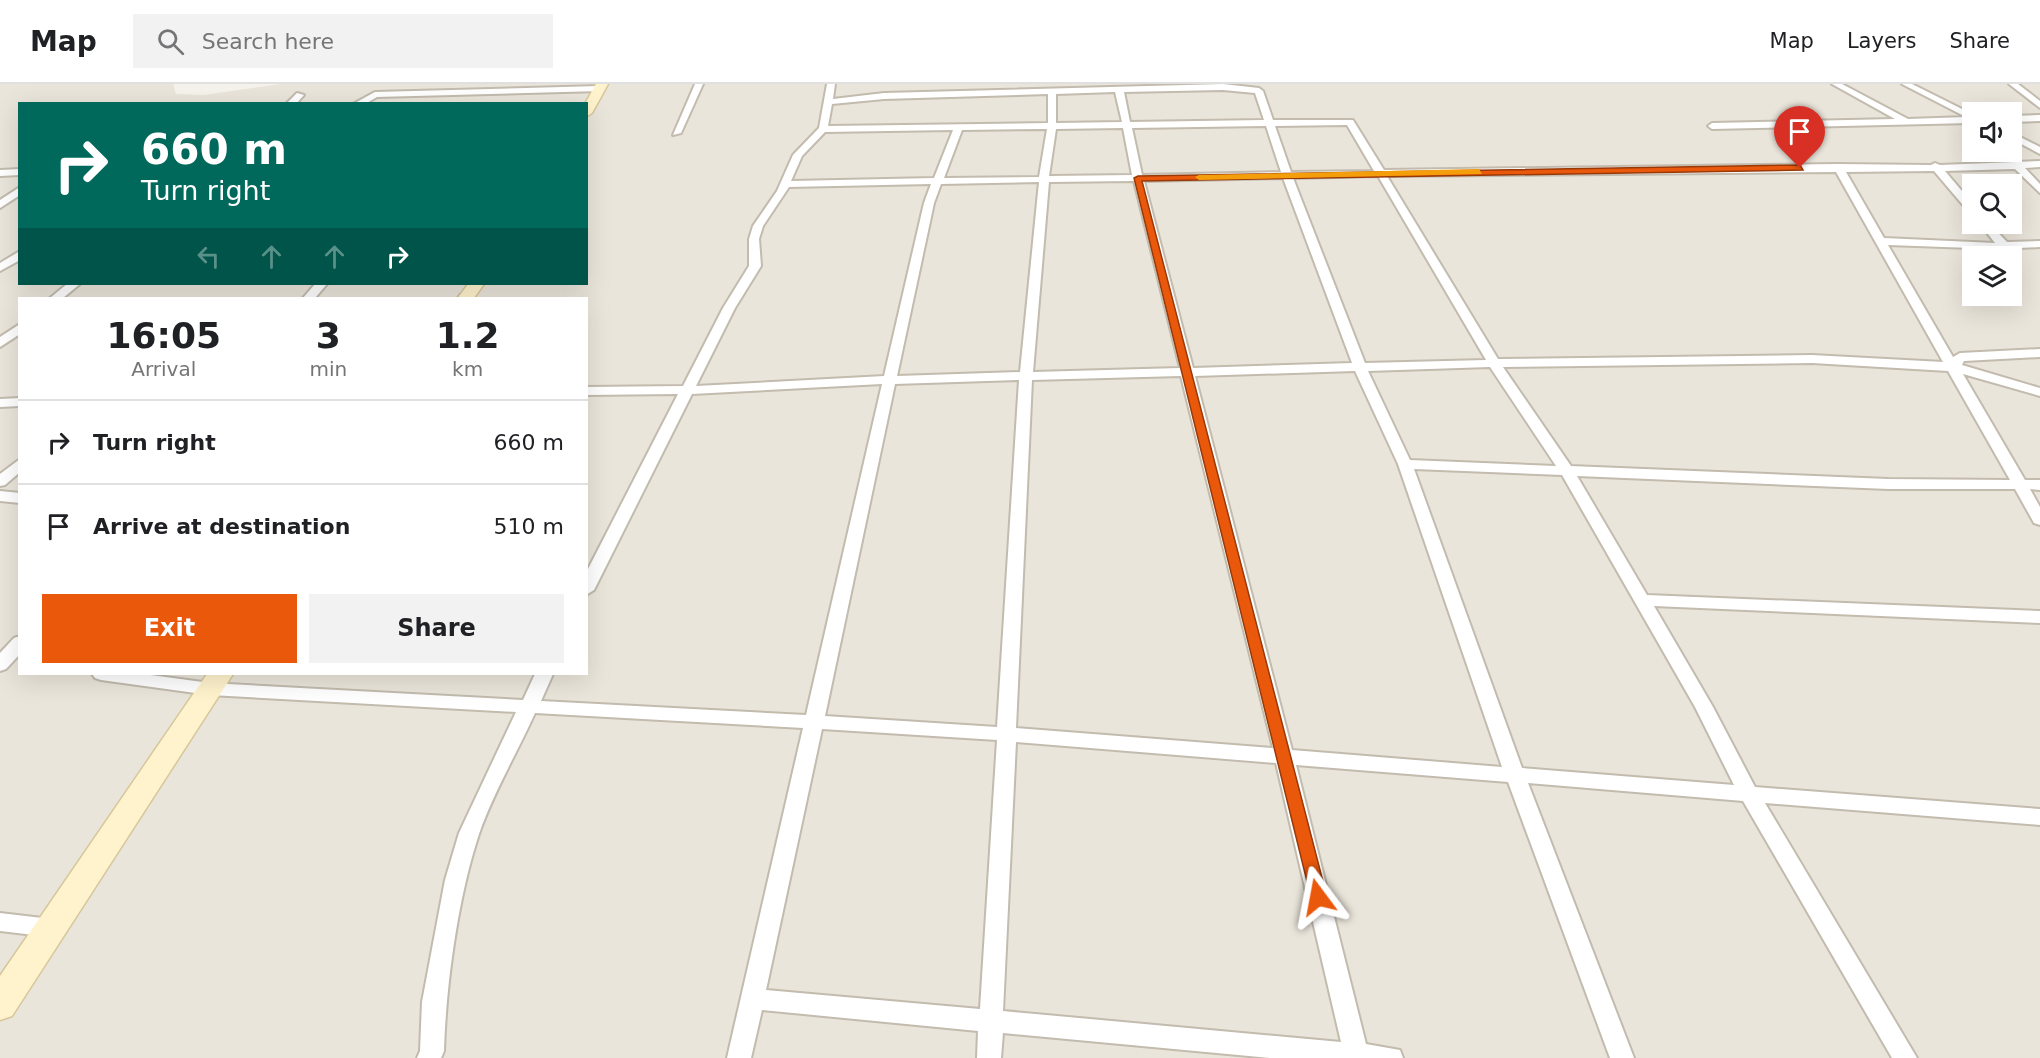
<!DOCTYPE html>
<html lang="en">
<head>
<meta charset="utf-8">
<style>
	:root { --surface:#fff; --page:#f2f2f2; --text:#202124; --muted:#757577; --line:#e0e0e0; --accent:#ea580c }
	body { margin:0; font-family:"DejaVu Sans",sans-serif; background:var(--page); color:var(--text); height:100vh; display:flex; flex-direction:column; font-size:22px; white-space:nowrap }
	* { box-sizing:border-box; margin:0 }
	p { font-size:20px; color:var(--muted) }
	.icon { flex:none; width:33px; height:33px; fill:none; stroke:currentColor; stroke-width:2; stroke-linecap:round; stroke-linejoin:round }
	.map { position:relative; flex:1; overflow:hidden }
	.drawer { position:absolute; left:18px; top:213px; width:570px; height:378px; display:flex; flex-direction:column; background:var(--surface); border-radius:0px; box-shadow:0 6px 24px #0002 }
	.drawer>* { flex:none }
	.top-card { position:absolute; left:18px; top:18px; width:570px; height:183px; border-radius:0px; box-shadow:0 6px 24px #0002; background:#00695c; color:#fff; overflow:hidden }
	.controls { position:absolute; left:1962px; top:18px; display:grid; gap:12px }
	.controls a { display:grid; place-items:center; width:60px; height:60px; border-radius:0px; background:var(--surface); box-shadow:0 6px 24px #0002; font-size:30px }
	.pin { position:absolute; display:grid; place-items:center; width:51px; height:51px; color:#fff; margin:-62px -26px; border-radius:50% 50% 50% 0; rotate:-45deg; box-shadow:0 0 6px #0007 }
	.pin .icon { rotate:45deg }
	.me { position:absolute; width:66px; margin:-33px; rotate:347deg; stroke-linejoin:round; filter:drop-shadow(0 0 4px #0008) }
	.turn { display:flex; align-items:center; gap:21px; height:126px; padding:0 24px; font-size:27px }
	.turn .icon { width:78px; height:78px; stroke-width:2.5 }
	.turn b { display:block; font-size:42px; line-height:51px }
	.lanes { display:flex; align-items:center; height:57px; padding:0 24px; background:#0003; justify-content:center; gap:30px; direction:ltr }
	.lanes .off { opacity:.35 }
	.eta { display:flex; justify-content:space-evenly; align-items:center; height:102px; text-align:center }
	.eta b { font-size:36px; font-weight:800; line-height:42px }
	.cta { display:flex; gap:12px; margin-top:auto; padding:12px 24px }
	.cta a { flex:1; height:69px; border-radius:0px; background:var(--accent); color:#fff; font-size:24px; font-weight:800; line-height:69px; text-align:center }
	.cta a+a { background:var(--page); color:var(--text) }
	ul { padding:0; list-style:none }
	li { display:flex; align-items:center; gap:18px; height:84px; padding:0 24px; border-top:2px solid var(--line) }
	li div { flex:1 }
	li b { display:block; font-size:22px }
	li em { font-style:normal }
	header { display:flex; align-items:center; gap:36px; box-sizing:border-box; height:84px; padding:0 30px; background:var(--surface); border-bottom:2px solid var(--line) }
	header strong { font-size:28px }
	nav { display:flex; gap:33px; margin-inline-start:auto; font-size:21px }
	.search { width:420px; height:54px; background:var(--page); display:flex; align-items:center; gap:15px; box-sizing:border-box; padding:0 21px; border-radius:0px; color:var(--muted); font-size:22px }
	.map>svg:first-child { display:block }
</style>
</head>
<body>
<header>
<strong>Map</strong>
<div class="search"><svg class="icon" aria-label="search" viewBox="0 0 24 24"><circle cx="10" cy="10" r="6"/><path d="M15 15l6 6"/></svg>Search here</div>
<nav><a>Map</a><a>Layers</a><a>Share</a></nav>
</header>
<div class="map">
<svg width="2040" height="974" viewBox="0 0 2040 974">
	<rect width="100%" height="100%" fill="#f6f3ec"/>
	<path fill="#eae5da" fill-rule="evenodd" d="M0,0H173L176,10L204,11L280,0H2040V974H0ZM20,20H586V200H20ZM1972,28H2012V68H1972ZM1972,100H2012V140H1972ZM1972,172H2012V212H1972ZM20,214H586V590H20Z"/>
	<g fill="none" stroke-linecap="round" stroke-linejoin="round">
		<defs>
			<g id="street">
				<path d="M695,0H703L681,49L673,51Z"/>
				<path d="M827,0H835L833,15L884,9L1223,0L1259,4L1263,7L1273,36H1353L1384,86L1838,80L1931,81L1935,79L1940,81L2040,77V83L2025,84L2040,100V109L2015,85L1945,87L1972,119V128L1968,127L1934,87L1846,88L1884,154L1995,159L1980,140H1990L2007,158L2040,157V163L1999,165L1888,161L1953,273L1960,269L2040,265V273L1964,277L1962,281L2040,304V312L1963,290L2025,396H2040V406L2030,405L2040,423V441L2034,439L2015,405H1888L1577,392L1647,511L2040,527V539L1654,522L1713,623L1755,703L2040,725V741L1765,719L1917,974H1892L1743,717L1528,699L1634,974H1610L1508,698L1296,681L1366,960L1400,966L1403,974H1270L1003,949L1001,974H977L978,947L762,926L751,974H727L803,644L535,629C517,669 493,709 479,750C458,813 446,900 444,967L441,974H417L420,967L422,918L445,796L459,749L516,628L210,611L101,596L95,594L92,590H143L210,599L523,616L535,590H553L541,617L806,631L882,300L692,310L594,506L586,511V489L678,310L586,311V303L683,302L723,224L749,182V155L753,142L777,107L793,71L819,44ZM1223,6L1255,9L1264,36L1130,38L1124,8ZM1115,8L1122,38L1056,39V10ZM1048,10V39L828,42L832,20L884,15ZM1347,41L1374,87L1291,88L1275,42ZM1266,42L1281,88L1142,91L1132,44ZM1123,44L1132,91L1049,92L1056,45ZM1047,45L1039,93L944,94L962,46ZM953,46L934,94L791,97L802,72L825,48ZM1836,88L1943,278L1812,271L1498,275L1387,92ZM1378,92L1486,276L1365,279L1293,94ZM1283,94L1352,279L1193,284L1144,97ZM1134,97L1180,284L1033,288L1049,98ZM1039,98L1020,288L897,292L934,119L941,100ZM931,100L924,119L884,292L696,302L735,224L761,182L759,155L763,142L789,103ZM1812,279L1948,287L2010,396L1888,395L1571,382L1503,283ZM1490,283L1556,382L1410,376L1368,287ZM1355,287L1398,380L1502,683L1292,666L1195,292ZM1181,292L1273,664L1016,644L1032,296ZM1019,296L997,643L825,632L895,300ZM1414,385L1562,391L1695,623L1734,701L1522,684ZM822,645L997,656L980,925L766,906ZM1016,658L1276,679L1341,958L1003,927Z"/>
				<path d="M1832,0H1842L1908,35L1966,33L1902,0H1912L1972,30V39L1712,45L1708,42L1712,39L1895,35Z"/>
				<path d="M2009,0H2018L2040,17V24Z"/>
				<path d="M599,2L602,7L377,13L365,20H353L375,8Z"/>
				<path d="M297,9L304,11L296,20H286Z"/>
				<path d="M2040,31V37L2012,38V32Z"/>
				<path d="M2012,49L2040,63V70L2012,55Z"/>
				<path d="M20,85V91L0,92V86Z"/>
				<path d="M20,103V111L0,124V116Z"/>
				<path d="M20,167V176L0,187V179Z"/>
				<path d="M67,200H80L63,214H50Z"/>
				<path d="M315,200H327L315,214H303Z"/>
				<path d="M466,210L472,214H458L460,211Z"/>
				<path d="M20,240V250L0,263V253Z"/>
				<path d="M20,314V322L0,323V315Z"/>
				<path d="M20,375V388L5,401L0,402V390Z"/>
				<path d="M0,407L20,409V419L0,417Z"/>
				<path d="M20,552V570L6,585L0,587V569L14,554Z"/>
				<path d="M0,829L51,835L59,837L62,844L59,851L51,853L0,847Z"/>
			</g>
			<g id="secondary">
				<path d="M596,0H608L592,29L586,33L585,20Z"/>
				<path d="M468,200H484L474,214H458Z"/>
				<path d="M207,590H233L12,932L0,936V892Z"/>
			</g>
		</defs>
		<use href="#street" stroke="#c2bbae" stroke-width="4"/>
		<use href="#secondary" stroke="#d6c79b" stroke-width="3"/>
		<use href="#street" fill="#fff" fill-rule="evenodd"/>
		<use href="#secondary" fill="#fff3cd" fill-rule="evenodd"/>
	</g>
	<path fill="#ea580c" stroke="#983908" stroke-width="1.5" d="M1800,81L1803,86L1142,97L1327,813L1325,818L1318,820L1312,818L1134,94L1138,92Z"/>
	<path fill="#f59e0b" d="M1479,85L1482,90L1199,96L1195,93L1199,91Z"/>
</svg>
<div class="controls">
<a><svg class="icon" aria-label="sound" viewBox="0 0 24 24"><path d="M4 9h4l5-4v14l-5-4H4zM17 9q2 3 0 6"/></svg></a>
<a><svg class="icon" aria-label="search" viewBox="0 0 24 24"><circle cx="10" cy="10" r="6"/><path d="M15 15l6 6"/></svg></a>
<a><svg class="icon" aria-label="layers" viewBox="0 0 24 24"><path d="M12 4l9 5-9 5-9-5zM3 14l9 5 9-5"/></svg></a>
</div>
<div class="pin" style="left:1800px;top:84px;background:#d93025"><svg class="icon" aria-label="arrive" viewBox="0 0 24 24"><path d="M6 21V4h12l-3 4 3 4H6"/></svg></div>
<svg class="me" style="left:1318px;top:813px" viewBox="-20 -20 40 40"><path d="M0-17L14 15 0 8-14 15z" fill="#ea580c" stroke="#fff" stroke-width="4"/></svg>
<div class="top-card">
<div class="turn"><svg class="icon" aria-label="right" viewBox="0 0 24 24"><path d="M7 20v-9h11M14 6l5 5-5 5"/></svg><div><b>660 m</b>Turn right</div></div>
<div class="lanes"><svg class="icon off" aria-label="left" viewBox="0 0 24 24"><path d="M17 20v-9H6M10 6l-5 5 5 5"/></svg><svg class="icon off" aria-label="ahead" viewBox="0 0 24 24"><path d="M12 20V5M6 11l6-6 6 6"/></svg><svg class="icon off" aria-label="ahead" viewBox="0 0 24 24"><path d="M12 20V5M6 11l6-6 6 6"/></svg><svg class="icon" aria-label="right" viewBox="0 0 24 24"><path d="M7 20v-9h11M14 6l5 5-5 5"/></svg></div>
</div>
<section class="drawer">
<div class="eta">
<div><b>16:05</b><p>Arrival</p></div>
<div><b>3</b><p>min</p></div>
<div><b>1.2</b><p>km</p></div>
</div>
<ul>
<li><svg class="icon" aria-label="right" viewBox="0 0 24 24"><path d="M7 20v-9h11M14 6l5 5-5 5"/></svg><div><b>Turn right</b></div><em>660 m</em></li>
<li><svg class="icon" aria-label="arrive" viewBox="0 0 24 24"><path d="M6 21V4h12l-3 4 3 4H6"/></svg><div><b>Arrive at destination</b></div><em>510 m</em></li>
</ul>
<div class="cta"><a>Exit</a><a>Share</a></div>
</section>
</div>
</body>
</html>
